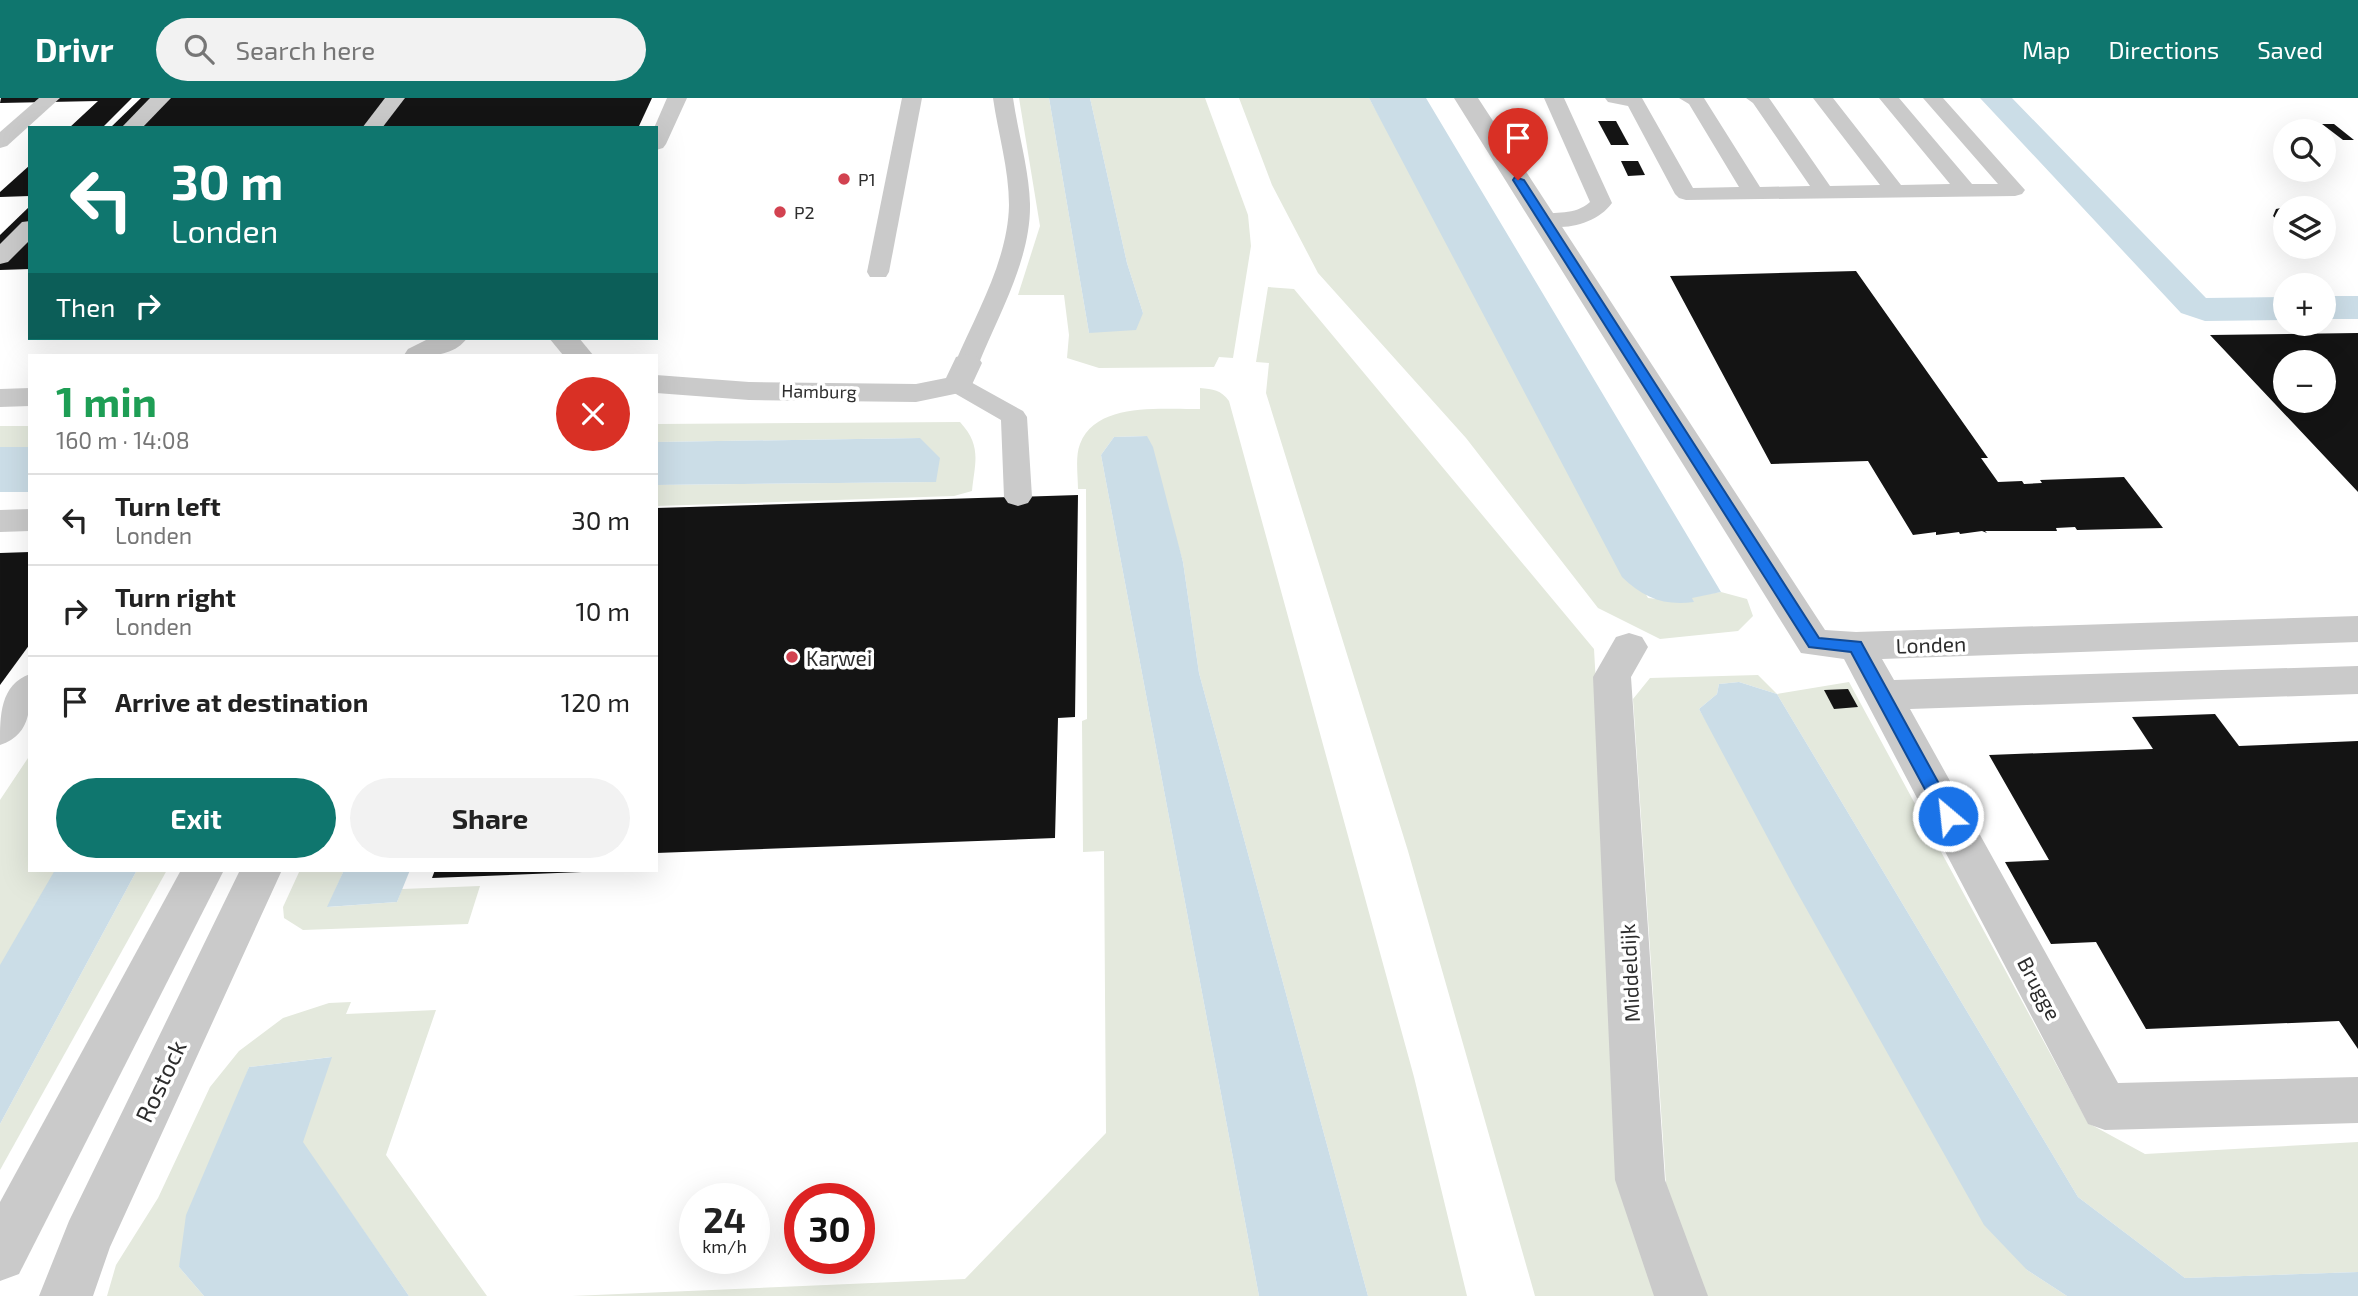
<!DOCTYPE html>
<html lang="en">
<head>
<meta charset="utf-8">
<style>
	:root { --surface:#fff; --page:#f2f2f2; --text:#222; --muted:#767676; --line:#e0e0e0; --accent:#0f766e }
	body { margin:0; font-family:"Exo 2",sans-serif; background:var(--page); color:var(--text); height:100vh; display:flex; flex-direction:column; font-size:26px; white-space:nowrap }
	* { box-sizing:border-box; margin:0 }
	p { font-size:23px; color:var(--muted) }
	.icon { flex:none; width:38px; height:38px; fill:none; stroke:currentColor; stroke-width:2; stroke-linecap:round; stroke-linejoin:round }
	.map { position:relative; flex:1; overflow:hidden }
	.panel { position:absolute; left:28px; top:256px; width:630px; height:518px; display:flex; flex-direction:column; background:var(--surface); border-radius:0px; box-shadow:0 7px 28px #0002 }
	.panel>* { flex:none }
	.guide { position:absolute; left:28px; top:28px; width:630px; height:214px; border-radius:0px; box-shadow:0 7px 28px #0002; background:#0f766e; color:#fff; overflow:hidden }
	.tools { position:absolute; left:2273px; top:21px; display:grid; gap:14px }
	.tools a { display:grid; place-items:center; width:63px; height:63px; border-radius:50%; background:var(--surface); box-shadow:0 7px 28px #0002; font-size:35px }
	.speed { position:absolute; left:679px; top:1085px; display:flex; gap:14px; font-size:35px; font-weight:700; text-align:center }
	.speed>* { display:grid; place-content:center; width:91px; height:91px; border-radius:50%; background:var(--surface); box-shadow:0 7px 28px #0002; line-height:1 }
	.speed small { font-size:18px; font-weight:400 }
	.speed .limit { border:10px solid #d22; background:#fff; color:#111 }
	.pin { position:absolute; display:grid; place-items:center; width:60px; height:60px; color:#fff; margin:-72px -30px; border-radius:50% 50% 50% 0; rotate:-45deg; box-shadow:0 0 7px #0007 }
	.pin .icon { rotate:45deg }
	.me { position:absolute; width:77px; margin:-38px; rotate:332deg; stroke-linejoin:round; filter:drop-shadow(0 0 5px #0008) }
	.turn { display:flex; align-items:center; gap:24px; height:147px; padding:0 28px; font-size:32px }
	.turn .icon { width:91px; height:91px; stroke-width:2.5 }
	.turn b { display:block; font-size:49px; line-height:60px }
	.then { display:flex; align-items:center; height:66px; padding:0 28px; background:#0003; gap:14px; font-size:26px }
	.round { display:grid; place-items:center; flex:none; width:74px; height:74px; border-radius:37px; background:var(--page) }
	.overview { display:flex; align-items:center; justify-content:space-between; height:119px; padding:0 28px }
	h1 { font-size:42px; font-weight:700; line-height:52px; color:#1e9e55 }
	.button { display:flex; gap:14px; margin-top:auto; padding:14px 28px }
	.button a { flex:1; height:80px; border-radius:42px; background:var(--accent); color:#fff; font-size:28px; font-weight:700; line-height:80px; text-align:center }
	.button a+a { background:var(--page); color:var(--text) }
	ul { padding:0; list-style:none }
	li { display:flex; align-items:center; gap:21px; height:91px; padding:0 28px; border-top:2px solid var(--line) }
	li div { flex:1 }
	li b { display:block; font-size:26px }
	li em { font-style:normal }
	header { display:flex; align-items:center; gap:42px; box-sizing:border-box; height:98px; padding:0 35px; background:var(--accent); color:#fff }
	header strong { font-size:33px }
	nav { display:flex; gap:38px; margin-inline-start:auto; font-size:24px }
	.search { width:490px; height:63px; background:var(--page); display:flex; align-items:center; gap:18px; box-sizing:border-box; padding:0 24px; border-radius:38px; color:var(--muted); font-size:26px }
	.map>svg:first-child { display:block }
</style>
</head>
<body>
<header>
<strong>Drivr</strong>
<div class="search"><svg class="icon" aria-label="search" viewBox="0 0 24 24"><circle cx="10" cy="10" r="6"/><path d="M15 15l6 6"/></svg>Search here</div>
<nav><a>Map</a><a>Directions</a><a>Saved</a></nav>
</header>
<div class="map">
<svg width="2358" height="1198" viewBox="0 0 2358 1198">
	<rect width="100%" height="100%" fill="#fff"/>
	<g fill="#e4e9dd">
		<path d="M1019,0H1049L1089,235L1143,215L1127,165L1090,0H1205L1248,117L1251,148L1233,260L1219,259L1214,269L1099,270L1067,260L1069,237L1064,197H1018L1040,128Z"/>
		<path d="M1239,0H1369L1648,500L1668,502L1721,494L1747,501L1753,518L1738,533L1660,541L1598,510L1466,340L1318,175L1272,87Z"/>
		<path d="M1268,189L1294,191L1594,551L1624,1078L1662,1198H1535L1408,753L1266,295L1269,265L1256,264Z"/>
		<path d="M1200,290C1213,291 1221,292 1229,303L1414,979L1467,1198H1368L1199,575L1183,464L1146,338L1114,339L1101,357L1259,1198H572L965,1181L1106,1035L1104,753L1083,754L1082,623L1087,621L1086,391H1078C1078,378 1075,358 1080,346C1097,303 1162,312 1200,311Z"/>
		<path d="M960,324C982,348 975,364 972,393L954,398L656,408V387L935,384L919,340L656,344V326Z"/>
		<rect x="0" y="328" width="30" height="21"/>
		<path d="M1758,577L1777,596L1849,584L2088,1025L2145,1056L2358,1044V1174L2185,1180L2078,1099L1777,596L1739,584L1719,586L1717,596L1699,611L2027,1172L2067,1198H1700L1668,1115L1633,601L1650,580Z"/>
		<path d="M30,657V772H60L0,872V702Z"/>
		<path d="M137,772H167L0,1072V1026Z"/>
		<path d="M300,772H344L328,809L397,804L402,791L480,788L468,826L303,832L284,820L283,809Z"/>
		<path d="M351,904L346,916L436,912L386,1057L487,1198H409L302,1044L331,959L249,969L179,1169L204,1198H107L116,1167L158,1100L210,989L239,953L283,920L329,905Z"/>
	</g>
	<g fill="#cbdde7">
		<path d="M1049,0H1090L1127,165L1143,215L1136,232L1089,235Z"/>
		<path d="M1369,0H1426L1721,494L1692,500L1694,504C1664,508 1644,500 1622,479Z"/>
		<path d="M1980,0H2012L2206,200L2285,199V222L2205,223L2181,215Z"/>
		<rect x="2324" y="198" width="34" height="23"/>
		<path d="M1147,338L1153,349L1183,464L1199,575L1368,1198H1259L1101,357L1114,339Z"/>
		<path d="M920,340L940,360L936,384L656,387V344Z"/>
		<rect x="0" y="349" width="30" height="45"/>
		<path d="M1739,584L1777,596L2078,1099L2185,1180L2358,1174V1198H2067L2027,1172L1984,1127L1793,787L1699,611L1717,596L1719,586Z"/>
		<path d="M55,772H137L0,1026V867Z"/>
		<path d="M344,772H410L397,804L327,809Z"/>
		<path d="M332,959L303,1044L409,1198H204L179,1169L186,1117L249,969Z"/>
	</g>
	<g fill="#141414" fill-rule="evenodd">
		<path d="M1,0H132L102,30H69L98,3L0,5Z"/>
		<path d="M141,0H652L639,28L110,30Z"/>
		<path d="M1598,23H1616L1629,47H1611Z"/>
		<path d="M2322,26H2334L2354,42H2343Z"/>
		<path d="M1621,63H1638L1645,77L1628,78Z"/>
		<path d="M30,67V98L0,99V94Z"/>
		<path d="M30,108V171L0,172V137Z"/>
		<path d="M2286,109V129L2273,118L2276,111Z"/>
		<path d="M1856,173L1988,360H1981L1998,384L2022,383L2024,386L2042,385L2040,382L2124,379L2163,430L2077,432L2075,429L2056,430L2057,433H1985L1987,435L1982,433L1960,436L1959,434L1936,437V434L1913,437L1868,363L1771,366L1670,178Z"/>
		<path d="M2358,235V394L2210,237ZM2286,264H2324V303H2286Z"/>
		<path d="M1078,397L1075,619L1058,620L1055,740L656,755V410Z"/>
		<path d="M30,454V546L0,587V455Z"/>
		<path d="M1848,591L1858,609L1834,611L1824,592Z"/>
		<path d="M2215,616L2239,648L2358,643V951L2339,923L2146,931L2096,844L2051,846L2005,764L2049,762L1989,657L2153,651L2132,619Z"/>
		<path d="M435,772H582V774L432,780Z"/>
	</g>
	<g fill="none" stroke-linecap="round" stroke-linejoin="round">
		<g fill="#cacaca" fill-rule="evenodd">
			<path d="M39,0H60L7,48L0,50V34Z"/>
			<path d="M150,0H171L142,30H121Z"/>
			<path d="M385,0H405L382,30H362Z"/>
			<path d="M667,0H687L666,46L663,50L656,52V30H654Z"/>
			<path d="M902,0H922L889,174L886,179H870L867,174Z"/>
			<path d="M993,0H1013C1018,35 1029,71 1030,106C1031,161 999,216 979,265L976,270L967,272L958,270L955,265C976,216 1008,162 1009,107C1009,71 998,35 993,0Z"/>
			<path d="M1544,0H1564L1612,105C1596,127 1563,133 1537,127L1534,122L1537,117C1556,113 1574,118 1590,104Z"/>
			<path d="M1605,0H1642L1693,90L1739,89L1689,6L1679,0H1704L1760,89L1810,88L1753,5L1746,0H1769L1830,88L1880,87L1813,0H1833L1901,87L1950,86L1879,0H1899L1972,86H1998L1923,0H1943L2025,92L2022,96L2015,98L1686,102L1679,100L1675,96L1628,8L1608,4Z"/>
			<path d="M30,123V142L8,164L0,166V146L22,124Z"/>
			<path d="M958,279L967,282L1023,313L1027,319L1032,399L1028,405L1018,408L1008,405L1004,399L1001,322L949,292L945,287L949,282Z"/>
		</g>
		<g fill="#cacaca" fill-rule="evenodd">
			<path d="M1454,0H1478L1825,532L1856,534L2358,518V544L1882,561L1894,582L2358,568V596L1910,611L2118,985L2358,979V1025L2105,1032L2088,1026L1844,561L1801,555Z"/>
			<path d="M430,240H467C453,260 426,258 404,257L408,251Z"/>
			<path d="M549,240H579L593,257H563Z"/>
			<path d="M967,256L978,259L982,265L969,293L916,304L749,302L656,295V277L749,284L916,286L946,280L956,259Z"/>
			<path d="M30,290V308L0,309V291Z"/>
			<path d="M30,411V433L0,434V412Z"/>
			<path d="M1629,535L1642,539L1648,549L1631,579L1665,1082L1708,1198H1654L1615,1082L1593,579L1616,539Z"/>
			<path d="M30,576C30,605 34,636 0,647C0,617 0,587 30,576Z"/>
			<path d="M181,772H224L19,1176L0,1183V1104Z"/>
			<path d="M240,772H282L110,1149L93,1198H39L69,1123Z"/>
		</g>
	</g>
	<path fill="#1a73e8" stroke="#114b97" stroke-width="2" d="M1515,79L1524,82L1819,540L1861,544L1954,713L1956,718L1954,723H1942L1851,554L1809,549L1513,82Z"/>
	<g fill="#d24250" stroke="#fff" stroke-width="2.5">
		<circle cx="844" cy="81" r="7"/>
		<circle cx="780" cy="114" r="7"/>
		<circle cx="792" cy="559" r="7"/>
	</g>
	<g text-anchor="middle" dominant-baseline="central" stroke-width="7" stroke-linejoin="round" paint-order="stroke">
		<g font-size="18" fill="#2d2d2d" stroke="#fff" text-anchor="start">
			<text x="858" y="81">P1</text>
			<text x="794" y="114">P2</text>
		</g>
		<g font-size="18" fill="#2d2d2d" stroke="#fff">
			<text transform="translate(819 293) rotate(1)">Hamburg</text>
		</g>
		<g font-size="21" fill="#2d2d2d" stroke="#fff">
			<text transform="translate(1931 546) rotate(-2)">Londen</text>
			<text transform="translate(1629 875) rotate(-93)">Middeldijk</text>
			<text transform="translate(2040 890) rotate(62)">Brugge</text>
		</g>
		<g font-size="21" fill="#2d2d2d" stroke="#fff" text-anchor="start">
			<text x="806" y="559">Karwei</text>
		</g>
		<g font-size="24" fill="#2d2d2d" stroke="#fff">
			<text transform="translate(160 983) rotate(-65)">Rostock</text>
		</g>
	</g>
</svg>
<div class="tools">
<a><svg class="icon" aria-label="search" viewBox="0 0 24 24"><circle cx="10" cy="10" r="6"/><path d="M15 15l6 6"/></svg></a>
<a><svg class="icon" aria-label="layers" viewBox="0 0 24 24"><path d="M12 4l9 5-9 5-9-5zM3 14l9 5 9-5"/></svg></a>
<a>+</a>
<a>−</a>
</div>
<div class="speed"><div>24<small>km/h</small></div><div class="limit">30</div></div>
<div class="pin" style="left:1518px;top:82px;background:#d93025"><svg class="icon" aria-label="arrive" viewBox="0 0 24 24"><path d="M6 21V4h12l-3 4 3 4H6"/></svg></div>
<svg class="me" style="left:1948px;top:718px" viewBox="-20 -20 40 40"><circle r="17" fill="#1a73e8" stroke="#fff" stroke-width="3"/><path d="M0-11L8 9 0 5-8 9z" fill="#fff"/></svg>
<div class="guide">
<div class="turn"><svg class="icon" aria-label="left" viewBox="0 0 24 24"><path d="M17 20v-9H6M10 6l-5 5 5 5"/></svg><div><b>30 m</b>Londen</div></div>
<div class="then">Then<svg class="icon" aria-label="right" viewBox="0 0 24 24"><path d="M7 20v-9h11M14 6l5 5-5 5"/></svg></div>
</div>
<section class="panel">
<div class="overview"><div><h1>1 min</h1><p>160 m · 14:08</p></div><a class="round" style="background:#d93025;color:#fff"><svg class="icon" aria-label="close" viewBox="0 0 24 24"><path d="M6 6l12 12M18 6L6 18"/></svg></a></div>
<ul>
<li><svg class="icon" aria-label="left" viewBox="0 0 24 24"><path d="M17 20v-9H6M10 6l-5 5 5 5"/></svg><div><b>Turn left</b><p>Londen</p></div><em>30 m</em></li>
<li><svg class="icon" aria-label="right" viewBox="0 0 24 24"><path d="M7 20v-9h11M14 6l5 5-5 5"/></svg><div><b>Turn right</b><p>Londen</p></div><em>10 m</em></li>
<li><svg class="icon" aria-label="arrive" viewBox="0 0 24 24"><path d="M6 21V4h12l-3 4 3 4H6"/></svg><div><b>Arrive at destination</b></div><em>120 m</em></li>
</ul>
<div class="button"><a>Exit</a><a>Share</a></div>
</section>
</div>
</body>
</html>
